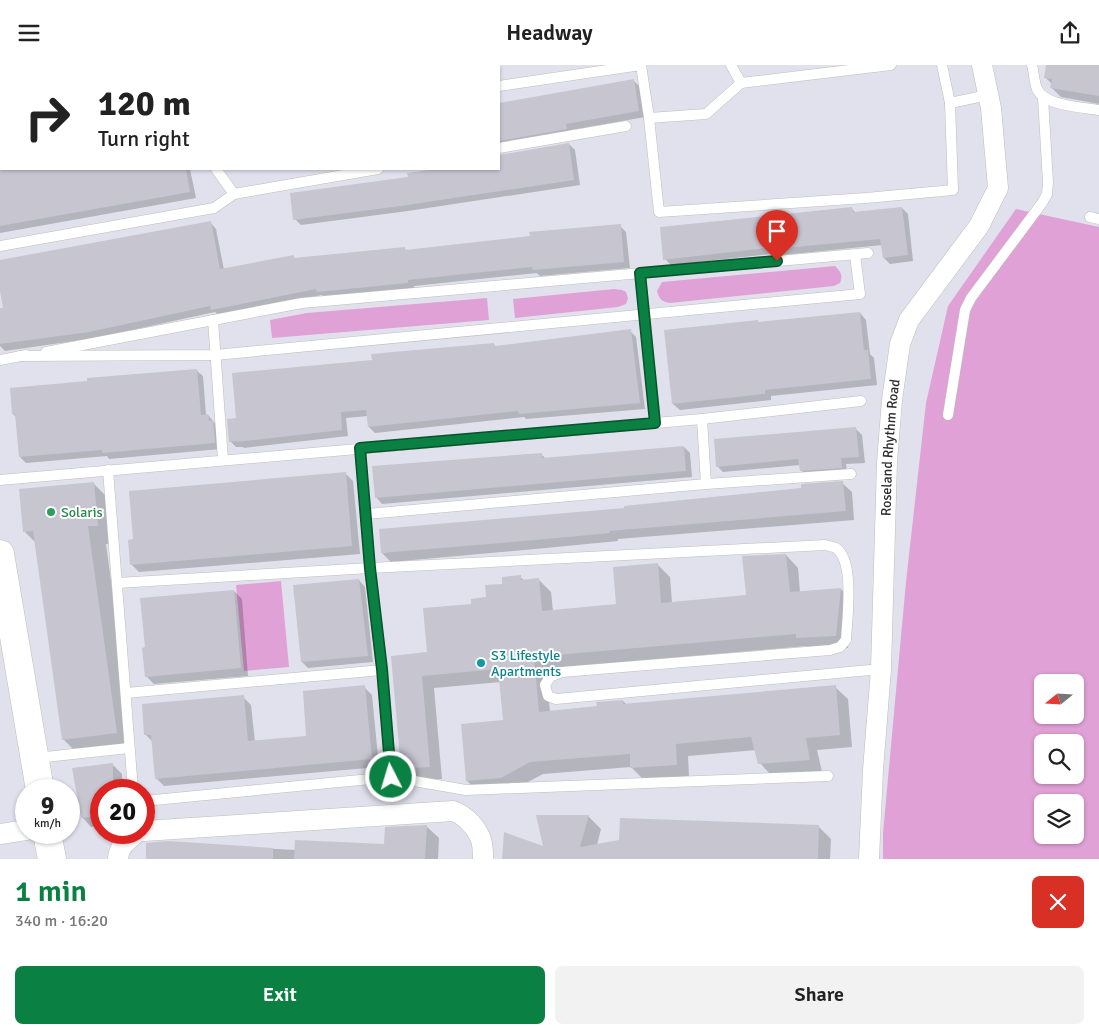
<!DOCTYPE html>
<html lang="en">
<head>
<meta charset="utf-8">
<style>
	:root { --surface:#fff; --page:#f2f2f2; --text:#222; --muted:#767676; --accent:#0b8043 }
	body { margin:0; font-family:Signika,sans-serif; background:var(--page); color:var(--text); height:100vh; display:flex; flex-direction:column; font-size:19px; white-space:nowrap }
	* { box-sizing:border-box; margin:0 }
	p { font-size:16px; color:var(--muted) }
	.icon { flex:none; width:28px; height:28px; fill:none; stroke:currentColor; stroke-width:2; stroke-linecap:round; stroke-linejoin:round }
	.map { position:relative; height:794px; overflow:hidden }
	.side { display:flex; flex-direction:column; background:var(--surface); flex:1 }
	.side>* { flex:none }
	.top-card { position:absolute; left:0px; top:0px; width:500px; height:105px; box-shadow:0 1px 4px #0004; background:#fff; color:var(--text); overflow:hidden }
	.needle { width:32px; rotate:252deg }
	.controls { position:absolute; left:1034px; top:609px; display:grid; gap:10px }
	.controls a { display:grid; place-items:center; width:50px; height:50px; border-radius:8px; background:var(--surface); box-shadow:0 1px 4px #0004; font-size:25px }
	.speed { position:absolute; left:15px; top:714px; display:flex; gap:10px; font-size:25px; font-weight:700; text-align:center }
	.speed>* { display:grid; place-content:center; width:65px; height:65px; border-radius:50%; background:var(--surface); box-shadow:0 1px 4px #0004; line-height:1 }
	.speed small { font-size:12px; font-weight:400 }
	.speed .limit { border:8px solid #d22; background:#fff; color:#111 }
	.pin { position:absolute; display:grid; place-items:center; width:42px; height:42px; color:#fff; margin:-51px -21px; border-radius:50% 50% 50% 0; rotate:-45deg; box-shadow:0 0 5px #0007 }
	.pin .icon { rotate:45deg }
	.me { position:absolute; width:55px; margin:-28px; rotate:355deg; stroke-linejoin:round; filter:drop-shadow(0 0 4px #0008) }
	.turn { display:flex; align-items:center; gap:18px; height:105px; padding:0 15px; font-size:22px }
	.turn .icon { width:65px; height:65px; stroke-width:2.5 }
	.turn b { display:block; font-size:35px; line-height:42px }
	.round { display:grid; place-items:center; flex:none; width:52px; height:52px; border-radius:8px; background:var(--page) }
	.summary { display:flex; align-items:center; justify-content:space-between; height:85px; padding:0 15px }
	h1 { font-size:30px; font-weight:600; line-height:38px; color:var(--accent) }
	.cta { display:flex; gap:10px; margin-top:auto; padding:10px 15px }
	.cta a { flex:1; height:58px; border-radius:8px; background:var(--accent); color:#fff; font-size:20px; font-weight:600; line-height:58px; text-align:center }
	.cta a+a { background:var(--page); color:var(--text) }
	header { display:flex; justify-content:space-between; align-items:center; height:65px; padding:0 15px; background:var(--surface); font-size:22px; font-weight:600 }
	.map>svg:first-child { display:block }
</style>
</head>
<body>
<header><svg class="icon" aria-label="menu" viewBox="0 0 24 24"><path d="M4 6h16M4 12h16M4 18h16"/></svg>Headway<svg class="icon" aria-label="share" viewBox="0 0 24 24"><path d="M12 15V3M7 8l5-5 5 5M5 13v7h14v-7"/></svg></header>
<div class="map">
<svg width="1099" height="794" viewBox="0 0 1099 794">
	<rect width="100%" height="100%" fill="#e1e1ed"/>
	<g fill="#e0a1d6" fill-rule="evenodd">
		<path d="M1016,144L1099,162V794H883V768L906,517L926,338L948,241ZM1042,618H1075V650H1042ZM1042,678H1075V710H1042ZM1042,738H1075V770H1042Z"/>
		<path d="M835,201C841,207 843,210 840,218L834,221L670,238C662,237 659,234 657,226L662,217Z"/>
		<path d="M614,224L622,225L626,227L628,233L626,239L618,242L515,253L513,234Z"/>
		<path d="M487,233L489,255L272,273L270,255L307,248Z"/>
		<path d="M281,516L289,602L244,606L236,520Z"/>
	</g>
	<g fill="#0003">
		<path d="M0,0H163V1H1L0,57Z"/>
		<path d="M1047,0H1099V39L1061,32L1052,23V19L1045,12Z"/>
		<path d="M633,15L640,22L645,52L572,65L573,70L499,86V39Z"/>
		<path d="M569,79L575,85L580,120L408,146L301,160L295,154L409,114V109L445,104H499V90V91Z"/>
		<path d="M1,82V104H190L196,133L0,168Z"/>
		<path d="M902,143L908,149L913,196L890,199L884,193L882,180L783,190L781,188L671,200L665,194L852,144L856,148Z"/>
		<path d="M210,157L216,164L224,205L293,192L295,194L404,183L407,186L620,161L626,167L630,203L540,211L537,208L414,221V224L324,232L322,230L218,250L215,247L95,273L5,286L0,281V245L5,244L0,219V196Z"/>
		<path d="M860,248L866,255L870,289L874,293L877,320L771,331V335L680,345L673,339L759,258Z"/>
		<path d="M630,266L636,272L645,344L526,354L524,352L375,368L369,362L368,351L346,353L348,371L244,383L243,382H236L230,376L237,354L373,297L494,280L496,282Z"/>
		<path d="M196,305L203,311L206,350H208L219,363L221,384L109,394L107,391L26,398L20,392L16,352L13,349Z"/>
		<path d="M856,364L862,370L865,398L846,399L847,409L807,411L801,405L800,400L723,407L717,401Z"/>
		<path d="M684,382L690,388L692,412L382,439L376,432L541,389L546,394Z"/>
		<path d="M345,408L353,416L360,489L139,507L131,499Z"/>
		<path d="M842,418L852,427L854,455L618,474V476L546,483L391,497L382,488L625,444L802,424Z"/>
		<path d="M94,419L112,437L115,478L106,479L134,685L81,692L63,674L36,478L25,467Z"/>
		<path d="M786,490L798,503L800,527L841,524L853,536L848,583L810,585L806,581L546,604L550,647L598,642L623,636L627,640L835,622L848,634L852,682L817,685L822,707L772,711L760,698L756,685L688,691L689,712L644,715L631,702L543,709L513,725L480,728L467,716L462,660L504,656L501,617L434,623L442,714L415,716L402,704L392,592L428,588L472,540L487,534L504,520L520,512L525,516L539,515L551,527L553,546L617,541L657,499L670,512L672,538L747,532Z"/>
		<path d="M359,515L365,522L373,597L308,603L302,597L295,521Z"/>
		<path d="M234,526L242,534L248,611L154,619L146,611Z"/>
		<path d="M364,622L372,630L379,702L164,721L156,713L153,677L146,670L243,632L251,640L255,677L307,672Z"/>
		<path d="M112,699L122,709V725H101V761L91,762L82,752Z"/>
		<path d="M588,751L601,764L597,780L818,761L831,774L830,794H504L544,783Z"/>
		<path d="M426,761L439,773L438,794H147L168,778L296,785L385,780Z"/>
	</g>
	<g fill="#c6c5d0">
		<path d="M1046,0H1099V31L1050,23L1052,14L1044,13Z"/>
		<path d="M634,14L639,46L566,59L567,64L499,76V38Z"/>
		<path d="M569,78L574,115L401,141L293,155L290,128L408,112L407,108L437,104H499V90Z"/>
		<path d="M0,104H186L190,127L0,161Z"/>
		<path d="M852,142L853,147L902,142L908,190L883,193L880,174L775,184V182L663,195L660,162Z"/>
		<path d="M211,156L220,204L294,190V193L405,182V185L530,171L529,167L621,159L624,197L533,205L532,202L408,215V218L317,227L316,224L211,245L210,241L89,267L0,279V243H3L0,226V195Z"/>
		<path d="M860,247L864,285H868L871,314L765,325V329L672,339L664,265L758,255V257Z"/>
		<path d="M631,264L640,338L519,349L518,346L368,362L366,345L341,347L342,365L237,377V376L229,377L227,354L236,353L232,308L372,295L371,289L494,278L495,281Z"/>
		<path d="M197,304L201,350L208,349L209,356L213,355L215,378L102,388V385L19,392L15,349H12L10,323L87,316V313Z"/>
		<path d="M856,362L859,392L841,393L842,403L800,406L798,394L716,402L714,374Z"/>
		<path d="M684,381L686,406L375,433L372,401L542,388V393Z"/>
		<path d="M346,407L352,481L130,500L128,475L133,474L129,426Z"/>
		<path d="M843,416L846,446L609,466L610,468L536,475L381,488L379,464L624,443V441L801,423V419Z"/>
		<path d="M94,417L98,461H88L117,668L62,675L33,466L23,467L19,424Z"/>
		<path d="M786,489L790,527L841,523L836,571L796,573V569L534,592L539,647L597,641L596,637L623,635V639L836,620L840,670L806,673L810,695L758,699L751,672L676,679L677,700L630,703V689L530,697L501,713L466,716L461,659L503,655L498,604L422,611L430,702L401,704L391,591L427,587L423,543L471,539V534L486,532L485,520L502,519V512L521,510V515L539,513L542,546L616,539L613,502L658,498L661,538L746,530L742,491Z"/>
		<path d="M359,514L368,591L301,597L293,520Z"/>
		<path d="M234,525L241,603L145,612L142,583L145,582L140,533Z"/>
		<path d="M365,620L372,694L155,714L151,670H144L142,639L244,630L248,676L306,671L303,626Z"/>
		<path d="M113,698V725H101V751L81,753L72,703Z"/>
		<path d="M536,750H589L580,782L619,775L620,753L819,760L818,794H502L504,767L543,781Z"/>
		<path d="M427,760L425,794H294L295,775L384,779L385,762Z"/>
		<path d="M168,776L273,783V794H146V778Z"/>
	</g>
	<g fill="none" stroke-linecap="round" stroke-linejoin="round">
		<defs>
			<g id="lane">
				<path d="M181,0V1"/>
				<path d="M331,0V1"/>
				<path d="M731,0L741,18L891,0"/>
				<path d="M1032,0C1034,7 1034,17 1037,24C1045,41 1081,42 1099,45"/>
				<path d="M235,1L244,0"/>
				<path d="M499,21L641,0L649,53L659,147L866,133L953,125L950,38L942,0"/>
				<path d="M950,38L988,30"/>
				<path d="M649,53L706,49L741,18"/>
				<path d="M0,67H1"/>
				<path d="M499,83L626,61"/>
				<path d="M216,104L234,129"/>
				<path d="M1090,152L1099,154"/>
				<path d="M0,181L214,143L234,129L378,104"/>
				<path d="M640,208L655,358"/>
				<path d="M213,255L223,395"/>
				<path d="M46,287L302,238L868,188"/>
				<path d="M20,291L215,290L860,229L855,190"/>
				<path d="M0,295L26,290"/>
				<path d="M948,350L965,245L971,233L1042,138L1047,129L1048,117L1043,33"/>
				<path d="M702,354L706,419"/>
				<path d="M360,383L370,503L382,605L391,712"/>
				<path d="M108,405L133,725"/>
				<path d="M0,415L702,354L861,336"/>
				<path d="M367,449L706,419L851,409"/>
				<path d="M117,518L370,503L825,480C829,481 834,482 836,483C855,496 847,554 846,575L840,582L830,585L562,607L550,612L545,620L548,631L556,634L567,633L881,604"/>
				<path d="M126,628L382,605"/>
				<path d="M36,693L129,683"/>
				<path d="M144,736L391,712L466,725L828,711"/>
			</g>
			<g id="street">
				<path d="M144,766L453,746C463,749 474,760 479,770C483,777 483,786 483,794"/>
				<path d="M0,769L26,765"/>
				<path d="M118,794C118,782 128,775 136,768"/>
				<path id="s1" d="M869,794L873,705L881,604L887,397L892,335L900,279L909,255L979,161L998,123L991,43L982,0"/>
			</g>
			<g id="secondary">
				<path d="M0,489L40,725"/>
				<path d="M47,768L52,794"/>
			</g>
		</defs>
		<use href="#lane" stroke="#bcbfb4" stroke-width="11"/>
		<use href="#street" stroke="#bcbfb4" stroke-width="21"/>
		<use href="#secondary" stroke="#bcbfb4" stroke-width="29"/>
		<use href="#lane" stroke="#fff" stroke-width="10"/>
		<use href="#street" stroke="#fff" stroke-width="20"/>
		<use href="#secondary" stroke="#fff" stroke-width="28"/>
	</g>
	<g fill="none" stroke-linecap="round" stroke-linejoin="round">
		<defs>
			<path id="route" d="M391,712L382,604L370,503L360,383L655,358L640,208L777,196"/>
		</defs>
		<use href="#route" stroke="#07532c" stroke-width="12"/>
		<use href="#route" stroke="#0b8043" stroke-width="9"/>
	</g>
	<circle fill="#2e9e5b" stroke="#fff" stroke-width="2" cx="51" cy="447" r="5"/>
	<circle fill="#0f9aa8" stroke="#fff" stroke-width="2" cx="481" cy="598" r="5"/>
	<g text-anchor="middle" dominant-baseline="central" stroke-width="4" stroke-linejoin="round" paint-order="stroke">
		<g font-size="14" fill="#2d2d2d" stroke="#fff">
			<text stroke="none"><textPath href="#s1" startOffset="412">Roseland Rhythm Road</textPath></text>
		</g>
		<g font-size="14" fill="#27864d" stroke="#fff" text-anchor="start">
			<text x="61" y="447">Solaris</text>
		</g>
		<g font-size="14" fill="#0d838f" stroke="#fff" text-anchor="start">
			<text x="491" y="590">S3 Lifestyle<tspan x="491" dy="16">Apartments</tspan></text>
		</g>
	</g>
</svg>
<div class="controls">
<a><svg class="needle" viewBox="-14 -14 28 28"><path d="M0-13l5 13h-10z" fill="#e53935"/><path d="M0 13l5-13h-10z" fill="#767676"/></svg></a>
<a><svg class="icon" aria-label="search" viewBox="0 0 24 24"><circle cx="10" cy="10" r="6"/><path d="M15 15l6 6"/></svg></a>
<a><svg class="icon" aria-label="layers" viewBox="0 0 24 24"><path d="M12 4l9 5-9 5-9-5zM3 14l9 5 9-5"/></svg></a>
</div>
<div class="speed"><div>9<small>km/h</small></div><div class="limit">20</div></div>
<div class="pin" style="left:777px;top:196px;background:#d93025"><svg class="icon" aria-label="arrive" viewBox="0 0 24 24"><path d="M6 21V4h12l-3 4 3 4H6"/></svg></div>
<svg class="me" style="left:391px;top:712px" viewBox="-20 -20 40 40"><circle r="17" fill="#0b8043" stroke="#fff" stroke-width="3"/><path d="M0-11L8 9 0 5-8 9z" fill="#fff"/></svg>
<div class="top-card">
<div class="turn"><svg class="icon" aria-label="right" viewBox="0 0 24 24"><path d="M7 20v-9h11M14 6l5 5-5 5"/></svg><div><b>120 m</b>Turn right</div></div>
</div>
</div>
<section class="side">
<div class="summary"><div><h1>1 min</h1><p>340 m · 16:20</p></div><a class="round" style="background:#d93025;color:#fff"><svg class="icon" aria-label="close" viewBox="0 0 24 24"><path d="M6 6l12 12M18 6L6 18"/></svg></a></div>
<div class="cta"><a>Exit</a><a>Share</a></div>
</section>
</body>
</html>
